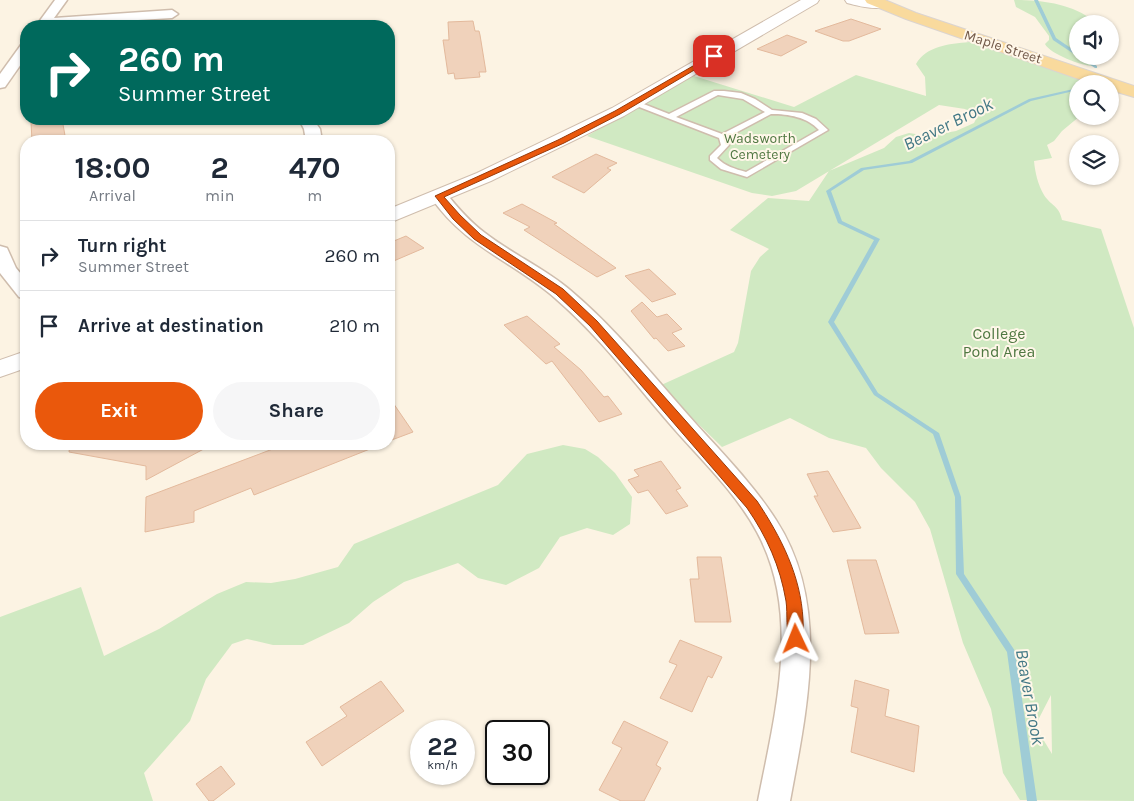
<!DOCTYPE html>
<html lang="en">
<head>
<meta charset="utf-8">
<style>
	:root { --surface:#fff; --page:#f6f6f7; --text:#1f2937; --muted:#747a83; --line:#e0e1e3; --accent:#ea580c }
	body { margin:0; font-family:Karla,sans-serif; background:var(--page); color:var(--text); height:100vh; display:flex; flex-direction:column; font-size:19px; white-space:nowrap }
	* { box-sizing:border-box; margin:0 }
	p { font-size:16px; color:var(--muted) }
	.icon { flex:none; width:28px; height:28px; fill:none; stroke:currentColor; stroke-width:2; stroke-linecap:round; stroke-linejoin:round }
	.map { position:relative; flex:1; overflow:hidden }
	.sheet { position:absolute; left:20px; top:135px; width:375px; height:315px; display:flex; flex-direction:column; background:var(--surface); border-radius:20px; box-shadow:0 1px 4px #0004 }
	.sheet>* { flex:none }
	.guide { position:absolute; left:20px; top:20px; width:375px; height:105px; border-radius:20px; box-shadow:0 1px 4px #0004; background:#00695c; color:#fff; overflow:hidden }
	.controls { position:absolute; left:1069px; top:15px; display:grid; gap:10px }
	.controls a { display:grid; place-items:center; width:50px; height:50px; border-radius:50%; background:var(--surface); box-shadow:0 1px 4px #0004; font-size:25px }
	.speed { position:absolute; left:410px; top:720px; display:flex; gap:10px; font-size:25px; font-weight:700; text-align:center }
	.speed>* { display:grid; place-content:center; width:65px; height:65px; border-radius:50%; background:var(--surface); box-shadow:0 1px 4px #0004; line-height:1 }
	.speed small { font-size:12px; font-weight:400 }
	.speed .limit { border:2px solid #111; border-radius:8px; background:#fff; color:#111 }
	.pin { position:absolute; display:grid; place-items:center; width:42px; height:42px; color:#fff; margin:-21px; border-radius:10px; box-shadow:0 2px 8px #0006 }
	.me { position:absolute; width:55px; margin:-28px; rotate:358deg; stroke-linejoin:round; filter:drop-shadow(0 0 4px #0008) }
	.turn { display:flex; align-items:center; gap:18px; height:105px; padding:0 15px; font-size:22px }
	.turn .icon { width:65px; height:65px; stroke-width:2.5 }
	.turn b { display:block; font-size:35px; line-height:42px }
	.eta { display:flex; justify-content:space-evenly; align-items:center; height:85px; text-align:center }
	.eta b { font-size:30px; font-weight:700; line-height:35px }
	.primary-button { display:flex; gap:10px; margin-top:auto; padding:10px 15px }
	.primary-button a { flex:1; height:58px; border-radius:30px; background:var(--accent); color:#fff; font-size:20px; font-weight:700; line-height:58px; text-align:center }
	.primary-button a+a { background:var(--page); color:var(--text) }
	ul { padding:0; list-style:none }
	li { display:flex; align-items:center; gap:15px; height:70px; padding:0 15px; border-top:1px solid var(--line) }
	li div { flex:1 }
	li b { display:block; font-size:19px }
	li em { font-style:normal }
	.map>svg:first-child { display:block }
</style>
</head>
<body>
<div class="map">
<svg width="1134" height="801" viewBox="0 0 1134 801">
	<rect width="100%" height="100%" fill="#fcf3e3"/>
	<g fill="#d0e9c2" fill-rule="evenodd">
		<path d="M1014,0C1040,0 1068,3 1090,18L1091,24H1078V56H1092L1094,62L1093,66C1082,66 1050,54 1045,44L1049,40V36L1035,17L1016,7Z"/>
		<path d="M969,42L1081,78L1091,84H1078V116H1080L1062,131L1054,141L1047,145L1052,158L1034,161C1035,172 1038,185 1044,195C1051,206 1059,205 1062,220L1101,229L1134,328V801L1020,800L1003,773L991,709L963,643L930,529L915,502L881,468L866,448L829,438L790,418L722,447L659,386L734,352L738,343L751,271L760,257L769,249L730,230L768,198L809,201L829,171L884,148L896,137L909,133L928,136L956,131L974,123L977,117L965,109L939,105L796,191L772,196L752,193L587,136L665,90L694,76L794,107L856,75L926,96L925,77L916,64C926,46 949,44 969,42ZM1051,695V696L1052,754L1035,726Z"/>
		<path d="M563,445L585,449L598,457L615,473L632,497L630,524L613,535L587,528L560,537L539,568L506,585L478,578L458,563L404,582L373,602L349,623L303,645H273L247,639L232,644L206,679L190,721L144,773L153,801H0V617L81,587L104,656L159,629L217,594L246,582L271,583L295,579L338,567L354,544L498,485L527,454Z"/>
	</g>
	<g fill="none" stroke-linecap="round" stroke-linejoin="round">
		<g fill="#9fccd6" fill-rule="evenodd">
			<path d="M1034,0H1038L1056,38L1078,53V56H1082L1097,66V68H1095L1053,40Z"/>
			<path d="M1078,88V90L1031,101L912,163L864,170L831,191L842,221L880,239L834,322L878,393L939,433L961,497L964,574L1015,651L1037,801H1027L1007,652L956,574L955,497L933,434L874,395L828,322L874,240L838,223L826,191L861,168L909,161L1029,99Z"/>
		</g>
	</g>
	<g fill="#f0d2bb" stroke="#e3b99c">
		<path d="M851,19L881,29L849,41H843L815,31Z"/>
		<path d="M473,21L475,31H479L480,35L486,72H479L480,77L455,79L454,73L448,74L443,40H449L448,22Z"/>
		<path d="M787,35L807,42L781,56L757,49Z"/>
		<path d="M48,119H62L66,141H32L31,122Z"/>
		<path d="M596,154L617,163L607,168L611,170L584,193L552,177Z"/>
		<path d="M522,204L557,223L554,224L616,268L597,277L524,230L530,227L503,213Z"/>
		<path d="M406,236L424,248L389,263V243Z"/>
		<path d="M649,269L676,294L652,302L625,276Z"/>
		<path d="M642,302L657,317L667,314L682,329L672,333L685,346L668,351L656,338L654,339L631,311Z"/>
		<path d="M527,316L560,344L554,347L581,370L604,397L608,396L622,414L599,422L552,361L546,364L504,325Z"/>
		<path d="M389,397L413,432L389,441Z"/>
		<path d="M70,444H213L146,480V466L69,452Z"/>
		<path d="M286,444L380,445L254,495L251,488L194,511V522L145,532L146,497Z"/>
		<path d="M661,461L681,488L676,490L688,506L666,514L648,490L638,493L628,480L639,476L634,470Z"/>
		<path d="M828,471L861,528L833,532L814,496H818L807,474Z"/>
		<path d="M697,557H721L731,622H695L690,579H699Z"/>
		<path d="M847,560H876L899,633L865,634Z"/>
		<path d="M680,640L722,657L712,678L708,676L692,712L660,698L677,665L669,662Z"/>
		<path d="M855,680L889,690L885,716L919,726L914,772L851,752L858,708L851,706Z"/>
		<path d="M381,681L404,711L322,766L306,742L347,716L340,707Z"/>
		<path d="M624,721L668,742L656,765L661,768L644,801H621L599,790L622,748L612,743Z"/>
		<path d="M221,766L235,784L213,801H209L196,784Z"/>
	</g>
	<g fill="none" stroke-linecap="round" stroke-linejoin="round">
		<defs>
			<path id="service" d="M714,91H724L741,93L755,99L772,110L802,113L816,119L828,130L747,177L721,169L710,160V156L721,145L719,138L629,103L636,101L669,114ZM718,95L743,99L765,112L722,134L676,117ZM771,114C789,114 807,117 819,130L746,172C735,169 725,166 717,158L729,145L726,138Z"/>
			<g id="minor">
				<path d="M55,0H67L54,18L172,10L178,14L172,18L36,26Z"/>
				<path d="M26,44V57L5,87L0,88V74L21,45Z"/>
				<path d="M299,119H313L320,129L322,141H306L304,129Z"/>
				<path d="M439,191L445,192C457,207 470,222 485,233C512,254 544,268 570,290C614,327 650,372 688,415C718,449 751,481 776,520C831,605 807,708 790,801H758C775,714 802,615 757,532C735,491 699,458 669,423C632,380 598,335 555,298C511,260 466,248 430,196L433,192Z"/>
				<path d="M0,246L7,248L16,268L26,280V299L19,297L0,273Z"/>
			</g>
			<g id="tertiary">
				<path d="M801,0H819L817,3L624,116L491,181L389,223V209L477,173L612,108Z"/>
				<path d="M845,0H882L887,4L885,7C874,10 858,6 847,3Z"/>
				<path d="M26,351V368L0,377V360Z"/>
			</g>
			<path id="primary" d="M865,0H885L916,13L1134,86V97L1110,90V84H1093L906,19L867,3Z"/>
		</defs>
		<use href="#service" stroke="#cfbdad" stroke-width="3"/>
		<use href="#minor" stroke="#cfbdad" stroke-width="3"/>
		<use href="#tertiary" stroke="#cfbdad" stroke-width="2"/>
		<use href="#primary" stroke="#dbd4d0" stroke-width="2"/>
		<use href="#service" fill="#fff" fill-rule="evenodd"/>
		<use href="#minor" fill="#fff" fill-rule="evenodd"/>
		<use href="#tertiary" fill="#fff" fill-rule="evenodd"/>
		<use href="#primary" fill="#f9da9d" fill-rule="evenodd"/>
	</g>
	<path fill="#ea580c" stroke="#983908" d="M712,55L718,56L620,114L564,143L444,197L460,215L481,235L563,289L597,321L757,501C781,537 801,576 803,620C803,628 805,636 801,643L796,645L791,643C785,632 788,614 786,601C780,566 767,537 747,508L590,326L556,294L474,239L453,219L435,196L558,140L615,111Z"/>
	<g text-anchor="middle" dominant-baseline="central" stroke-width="4" stroke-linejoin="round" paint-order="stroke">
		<g font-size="14" fill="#735a4a" stroke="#fff7e9">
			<text transform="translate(1003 47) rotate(18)">Maple Street</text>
		</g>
		<g font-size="14" fill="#507842" stroke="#fff7e9">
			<text x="760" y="138">Wadsworth<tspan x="760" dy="16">Cemetery</tspan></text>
		</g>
		<g font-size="16" fill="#507842" stroke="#fff7e9">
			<text x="999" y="333">College<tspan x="999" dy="18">Pond Area</tspan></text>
		</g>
		<g font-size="18" font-style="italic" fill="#447986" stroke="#fff7e9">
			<text transform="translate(948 124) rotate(-26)">Beaver Brook</text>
			<text transform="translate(1030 697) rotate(80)">Beaver Brook</text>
		</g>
	</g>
</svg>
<div class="controls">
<a><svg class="icon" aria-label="sound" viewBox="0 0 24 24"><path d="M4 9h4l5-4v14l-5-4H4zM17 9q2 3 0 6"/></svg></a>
<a><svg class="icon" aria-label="search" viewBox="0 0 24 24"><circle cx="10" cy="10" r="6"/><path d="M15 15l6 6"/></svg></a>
<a><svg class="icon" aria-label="layers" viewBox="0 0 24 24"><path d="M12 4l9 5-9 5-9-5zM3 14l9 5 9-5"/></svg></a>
</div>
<div class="speed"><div>22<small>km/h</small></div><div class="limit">30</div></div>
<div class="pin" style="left:714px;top:56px;background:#d93025"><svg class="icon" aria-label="arrive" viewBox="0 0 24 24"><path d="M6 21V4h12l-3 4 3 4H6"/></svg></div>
<svg class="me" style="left:796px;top:639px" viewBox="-20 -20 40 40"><path d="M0-17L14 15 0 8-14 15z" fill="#ea580c" stroke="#fff" stroke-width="4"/></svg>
<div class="guide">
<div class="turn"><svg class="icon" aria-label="right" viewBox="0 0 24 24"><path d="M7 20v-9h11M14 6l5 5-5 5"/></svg><div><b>260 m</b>Summer Street</div></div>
</div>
<section class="sheet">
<div class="eta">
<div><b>18:00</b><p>Arrival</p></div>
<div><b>2</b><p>min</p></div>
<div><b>470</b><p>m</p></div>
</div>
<ul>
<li><svg class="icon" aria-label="right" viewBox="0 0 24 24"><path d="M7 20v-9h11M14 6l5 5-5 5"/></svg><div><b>Turn right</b><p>Summer Street</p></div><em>260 m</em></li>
<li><svg class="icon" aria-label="arrive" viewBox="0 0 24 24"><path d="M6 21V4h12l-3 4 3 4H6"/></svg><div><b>Arrive at destination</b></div><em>210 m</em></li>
</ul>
<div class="primary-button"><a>Exit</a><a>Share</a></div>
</section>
</div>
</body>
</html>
